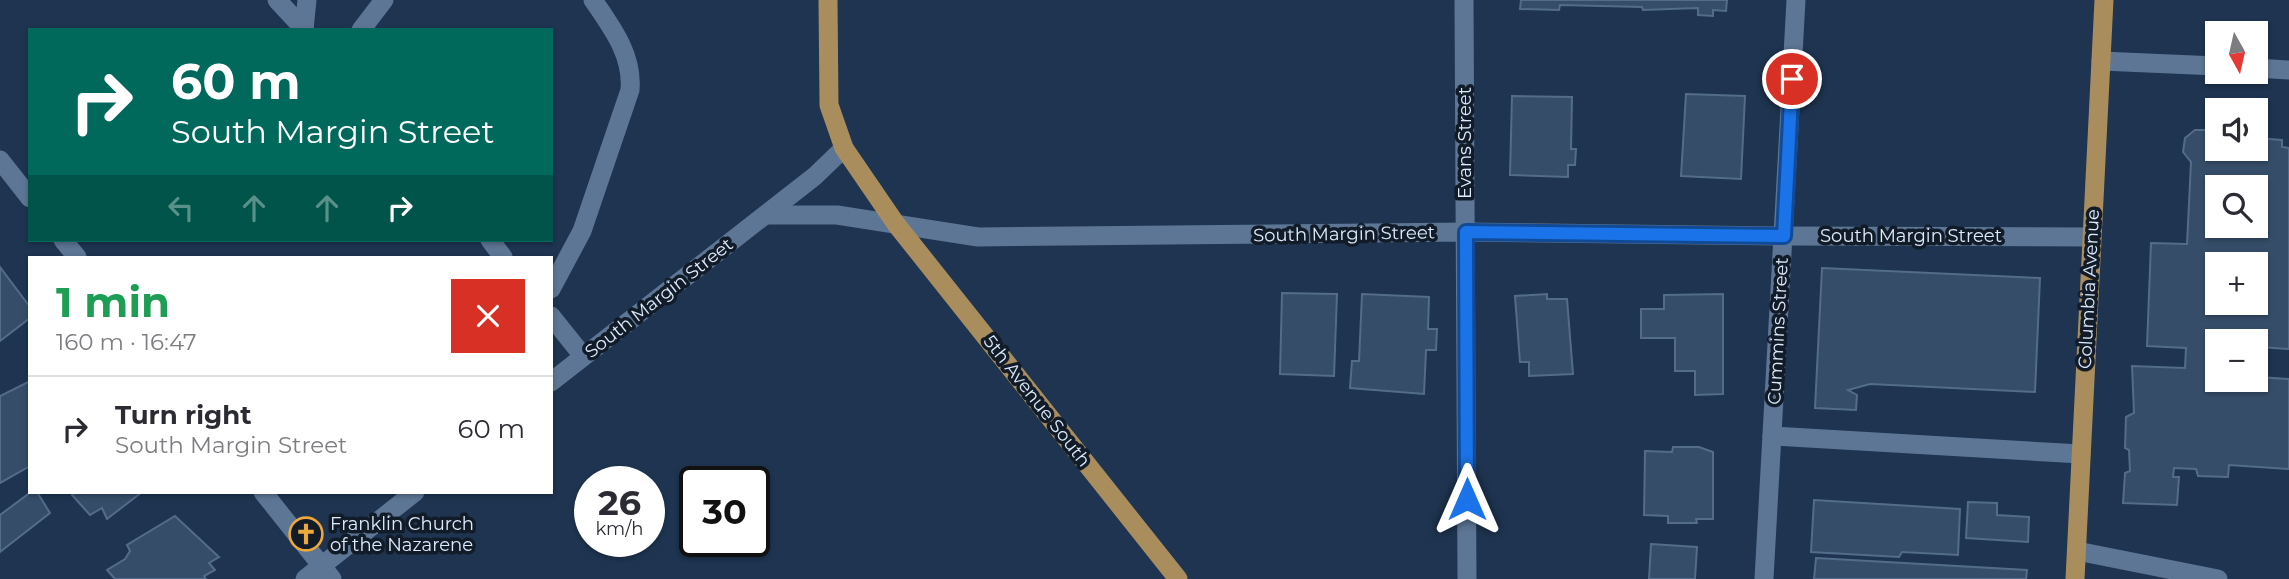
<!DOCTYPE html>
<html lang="en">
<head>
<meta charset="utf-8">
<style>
	:root { --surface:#fff; --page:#f7f7f7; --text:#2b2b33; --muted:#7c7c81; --line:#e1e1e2 }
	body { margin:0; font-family:Montserrat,sans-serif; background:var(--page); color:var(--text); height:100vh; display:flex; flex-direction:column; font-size:26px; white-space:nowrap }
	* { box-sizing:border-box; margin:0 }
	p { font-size:23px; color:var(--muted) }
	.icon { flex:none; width:38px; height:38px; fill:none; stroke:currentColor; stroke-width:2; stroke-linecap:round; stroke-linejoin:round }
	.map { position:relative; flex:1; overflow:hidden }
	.drawer { position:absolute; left:28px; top:256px; width:525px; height:238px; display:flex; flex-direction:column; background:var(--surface); border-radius:0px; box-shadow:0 2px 5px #0004 }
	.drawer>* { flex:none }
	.hud { position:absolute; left:28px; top:28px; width:525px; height:214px; border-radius:0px; box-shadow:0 2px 5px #0004; background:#00695c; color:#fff; overflow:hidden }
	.needle { width:46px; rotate:172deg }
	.buttons { position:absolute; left:2205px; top:21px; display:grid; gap:14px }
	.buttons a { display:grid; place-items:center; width:63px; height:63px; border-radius:0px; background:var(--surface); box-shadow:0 2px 5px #0004; font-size:35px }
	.speed { position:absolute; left:574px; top:466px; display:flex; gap:14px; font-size:35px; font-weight:700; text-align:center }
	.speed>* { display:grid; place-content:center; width:91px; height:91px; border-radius:50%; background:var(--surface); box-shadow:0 2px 5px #0004; line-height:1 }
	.speed small { font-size:18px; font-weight:400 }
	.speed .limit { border:4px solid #111; border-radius:10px; background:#fff; color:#111 }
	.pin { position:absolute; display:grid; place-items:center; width:60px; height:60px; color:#fff; margin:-30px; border:4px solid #fff; border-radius:50%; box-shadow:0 2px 7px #0007 }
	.me { position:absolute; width:77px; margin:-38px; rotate:0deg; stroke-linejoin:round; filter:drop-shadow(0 0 5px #0008) }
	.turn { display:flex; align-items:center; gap:24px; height:147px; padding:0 28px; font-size:32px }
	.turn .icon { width:91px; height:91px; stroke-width:2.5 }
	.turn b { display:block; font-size:49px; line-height:60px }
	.lanes { display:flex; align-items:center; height:66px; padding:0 28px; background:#0003; justify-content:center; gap:35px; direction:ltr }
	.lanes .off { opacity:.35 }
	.round { display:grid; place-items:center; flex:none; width:74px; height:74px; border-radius:0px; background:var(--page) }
	.overview { display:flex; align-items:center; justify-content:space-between; height:119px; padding:0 28px }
	h1 { font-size:42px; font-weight:700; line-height:52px; color:#1e9e55 }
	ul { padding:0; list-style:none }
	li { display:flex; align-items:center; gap:21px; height:105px; padding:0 28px; border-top:2px solid var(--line) }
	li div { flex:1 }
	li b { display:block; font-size:26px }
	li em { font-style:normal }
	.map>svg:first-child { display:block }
</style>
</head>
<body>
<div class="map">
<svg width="2289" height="579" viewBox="0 0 2289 579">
	<rect width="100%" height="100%" fill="#1e3450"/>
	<g fill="#364d69" stroke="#536c8a" stroke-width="2" fill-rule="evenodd">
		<path d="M1521,0H1727L1726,11L1713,10V16L1698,15V8L1643,10L1642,7L1560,5L1559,10L1520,9Z"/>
		<path d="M1686,94L1745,96L1741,179L1681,176Z"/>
		<path d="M1512,96L1572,97L1571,149H1576L1575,165H1568V177L1510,175Z"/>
		<path d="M2195,130H2210L2217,137V149H2256V138L2282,140V147L2289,148V349L2260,347L2258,377L2289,379V469L2229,465L2228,477L2198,476L2196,469L2174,468L2173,477H2179L2177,505L2123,503L2125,473L2130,471L2129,450L2125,448L2126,417L2134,413L2132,366L2185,368L2186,348L2147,346L2151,243L2187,244L2191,162L2183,152L2185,138ZM2217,187H2256V226H2217ZM2217,264H2256V303H2217ZM2217,341H2256V380H2217Z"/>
		<path d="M0,267L30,307V318L0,341Z"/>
		<path d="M1822,268L2040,278L2035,392L1870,384L1848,390L1857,395L1856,410L1815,408Z"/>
		<path d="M1282,293L1337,294L1334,376L1280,374Z"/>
		<path d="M1362,294L1429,297L1428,329H1437L1436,350H1426L1424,394L1350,388L1352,361H1359Z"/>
		<path d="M1547,294V299H1567L1573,374L1529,376V362H1520L1515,296Z"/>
		<path d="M1723,294V394L1695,395V371H1675V338H1641V309H1664V295Z"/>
		<path d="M30,381V466L0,483V396Z"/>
		<path d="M1673,447H1699L1713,452V519H1696L1697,523H1668V516L1644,515L1645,451L1672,452Z"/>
		<path d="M31,492H37L50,513L0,552V515Z"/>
		<path d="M77,492H142L107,519L102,508L90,515L72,495Z"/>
		<path d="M1814,500L1960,509L1958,555L1902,552L1899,557L1811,552Z"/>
		<path d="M1968,502L1997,503V515L2029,517L2028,542L1966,538Z"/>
		<path d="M175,516L219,557L209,563L215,570L204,576L206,579H115L107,570L125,559L130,551L127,545Z"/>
		<path d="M1651,544L1697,547L1695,579H1649Z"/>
		<path d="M1816,558L2027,570L2026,579H1814Z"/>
	</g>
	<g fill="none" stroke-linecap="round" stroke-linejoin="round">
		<g stroke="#5d7695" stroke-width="19">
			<path d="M277,0L305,30"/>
			<path d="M304,29L307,0"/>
			<path d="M361,30L384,0"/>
			<path d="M1784,236L2091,237"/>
			<path d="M490,240L503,257"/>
			<path d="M551,289L582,231L630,90C633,55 612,28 593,0"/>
			<path d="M551,316L583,356"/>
			<path d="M1772,436L2081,454"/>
			<path d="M2077,551L2218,579"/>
		</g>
		<g stroke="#5d7695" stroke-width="19">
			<path d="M1464,0L1467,579"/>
			<path d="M2101,61L2217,66"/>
			<path d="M2256,68L2289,70"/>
			<path d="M0,160L30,198"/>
			<path d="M766,215H837L978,237L1466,232L1784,236"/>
			<path d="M63,240L77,257"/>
			<path d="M551,382L815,176L844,148"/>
			<path d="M263,492L332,579"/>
			<path d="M305,579L415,492"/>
			<path d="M1764,579L1796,0"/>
		</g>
		<g stroke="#aa8d5d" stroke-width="19">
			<path d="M828,0L829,105L844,148L896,224L1178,579"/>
			<path d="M2075,579L2104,0"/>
		</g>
	</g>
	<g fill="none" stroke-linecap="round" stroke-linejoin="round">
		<defs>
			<path id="route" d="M1467,499L1466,232L1784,236L1792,79"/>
		</defs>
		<use href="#route" stroke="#114b97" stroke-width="18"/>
		<use href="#route" stroke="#1a73e8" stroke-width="12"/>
	</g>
	<defs>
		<symbol id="church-ring" viewBox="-11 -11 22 22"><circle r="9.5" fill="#121c28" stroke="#eda83b" stroke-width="1.5"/><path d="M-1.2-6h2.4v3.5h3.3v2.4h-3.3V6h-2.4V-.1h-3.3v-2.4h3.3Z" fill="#eda83b"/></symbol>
	</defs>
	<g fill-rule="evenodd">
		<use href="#church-ring" x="287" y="515" width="38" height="38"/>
	</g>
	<g text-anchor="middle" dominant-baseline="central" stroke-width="7" stroke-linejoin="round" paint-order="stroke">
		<g font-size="18" fill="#ddebfd" stroke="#121c28">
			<text transform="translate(1465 143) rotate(-90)">Evans Street</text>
			<text transform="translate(1344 234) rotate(-1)">South Margin Street</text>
			<text x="1911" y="236">South Margin Street</text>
			<text transform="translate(2089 289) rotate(-87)">Columbia Avenue</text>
			<text transform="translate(659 298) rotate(-38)">South Margin Street</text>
			<text transform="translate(1778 331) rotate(-87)">Cummins Street</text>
			<text transform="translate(1037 401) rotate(52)">5th Avenue South</text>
		</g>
		<g font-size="18" fill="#ddebfd" stroke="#121c28" text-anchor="start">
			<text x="330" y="524">Franklin Church<tspan x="330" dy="21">of the Nazarene</tspan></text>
		</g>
	</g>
</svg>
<div class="buttons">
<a><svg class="needle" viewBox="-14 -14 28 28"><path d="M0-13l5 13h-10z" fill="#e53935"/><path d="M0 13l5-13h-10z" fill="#7c7c81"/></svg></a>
<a><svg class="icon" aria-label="sound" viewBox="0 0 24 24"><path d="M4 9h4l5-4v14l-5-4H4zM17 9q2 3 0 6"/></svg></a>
<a><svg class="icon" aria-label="search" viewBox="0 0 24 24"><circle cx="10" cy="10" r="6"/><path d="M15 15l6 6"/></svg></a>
<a>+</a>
<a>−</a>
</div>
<div class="speed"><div>26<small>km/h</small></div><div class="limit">30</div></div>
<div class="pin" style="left:1792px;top:79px;background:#d93025"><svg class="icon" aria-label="arrive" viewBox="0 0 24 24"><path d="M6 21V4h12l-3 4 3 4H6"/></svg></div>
<svg class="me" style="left:1467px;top:499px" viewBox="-20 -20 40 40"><path d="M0-17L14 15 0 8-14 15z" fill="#1a73e8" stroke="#fff" stroke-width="4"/></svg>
<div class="hud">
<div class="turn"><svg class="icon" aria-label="right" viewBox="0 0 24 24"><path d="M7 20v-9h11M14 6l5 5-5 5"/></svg><div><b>60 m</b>South Margin Street</div></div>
<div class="lanes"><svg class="icon off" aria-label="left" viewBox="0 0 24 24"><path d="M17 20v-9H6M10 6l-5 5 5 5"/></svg><svg class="icon off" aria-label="ahead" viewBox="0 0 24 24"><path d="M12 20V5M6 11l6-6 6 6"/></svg><svg class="icon off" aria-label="ahead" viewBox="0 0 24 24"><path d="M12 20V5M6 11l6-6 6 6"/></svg><svg class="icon" aria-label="right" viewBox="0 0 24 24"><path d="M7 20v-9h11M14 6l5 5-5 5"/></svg></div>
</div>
<section class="drawer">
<div class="overview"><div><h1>1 min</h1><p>160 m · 16:47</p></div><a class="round" style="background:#d93025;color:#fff"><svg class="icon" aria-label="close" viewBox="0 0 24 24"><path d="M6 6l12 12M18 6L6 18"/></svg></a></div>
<ul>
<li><svg class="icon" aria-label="right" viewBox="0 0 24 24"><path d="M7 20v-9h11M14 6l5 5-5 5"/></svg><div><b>Turn right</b><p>South Margin Street</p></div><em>60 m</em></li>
</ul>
</section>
</div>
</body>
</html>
